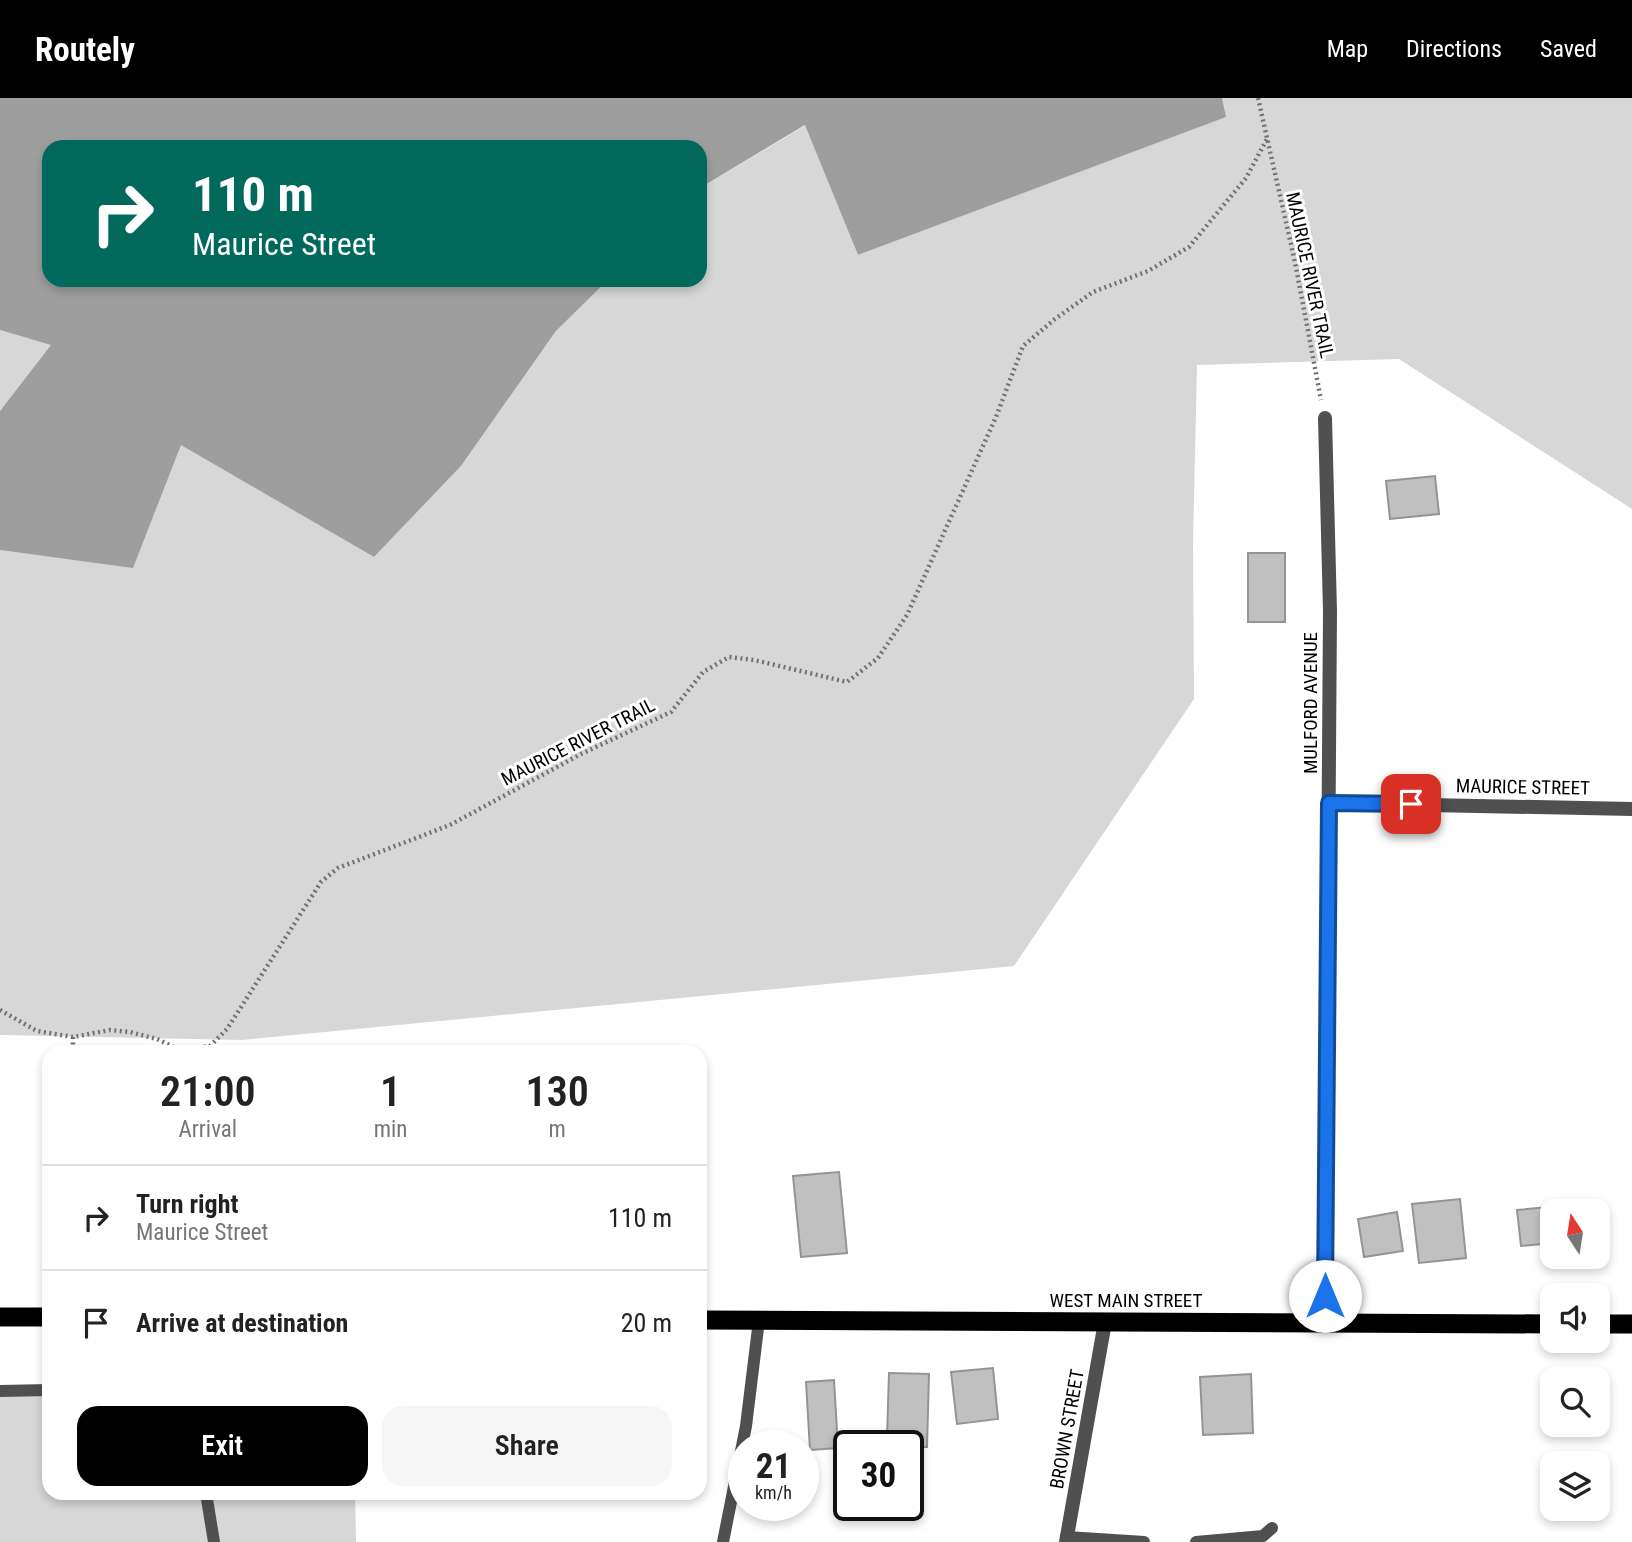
<!DOCTYPE html>
<html lang="en">
<head>
<meta charset="utf-8">
<style>
	:root { --surface:#fff; --page:#f6f6f6; --text:#222; --muted:#767676; --line:#e0e0e0; --accent:#000 }
	body { margin:0; font-family:"Roboto Condensed",sans-serif; background:var(--page); color:var(--text); height:100vh; display:flex; flex-direction:column; font-size:26px; white-space:nowrap }
	* { box-sizing:border-box; margin:0 }
	p { font-size:23px; color:var(--muted) }
	.icon { flex:none; width:38px; height:38px; fill:none; stroke:currentColor; stroke-width:2; stroke-linecap:round; stroke-linejoin:round }
	.map { position:relative; flex:1; overflow:hidden }
	.details { position:absolute; left:42px; top:947px; width:665px; height:455px; display:flex; flex-direction:column; background:var(--surface); border-radius:21px; box-shadow:0 4px 10px #0003 }
	.details>* { flex:none }
	.hud { position:absolute; left:42px; top:42px; width:665px; height:147px; border-radius:21px; box-shadow:0 4px 10px #0003; background:#00695c; color:#fff; overflow:hidden }
	.needle { width:46px; rotate:348deg }
	.controls { position:absolute; left:1540px; top:1101px; display:grid; gap:14px }
	.controls a { display:grid; place-items:center; width:70px; height:70px; border-radius:14px; background:var(--surface); box-shadow:0 4px 10px #0003; font-size:35px }
	.speed { position:absolute; left:728px; top:1332px; display:flex; gap:14px; font-size:35px; font-weight:700; text-align:center }
	.speed>* { display:grid; place-content:center; width:91px; height:91px; border-radius:50%; background:var(--surface); box-shadow:0 4px 10px #0003; line-height:1 }
	.speed small { font-size:18px; font-weight:400 }
	.speed .limit { border:4px solid #111; border-radius:10px; background:#fff; color:#111 }
	.pin { position:absolute; display:grid; place-items:center; width:60px; height:60px; color:#fff; margin:-30px; border-radius:14px; box-shadow:0 4px 10px #0006 }
	.me { position:absolute; width:77px; margin:-38px; rotate:0deg; stroke-linejoin:round; filter:drop-shadow(0 0 5px #0008) }
	.turn { display:flex; align-items:center; gap:24px; height:147px; padding:0 35px; font-size:32px }
	.turn .icon { width:91px; height:91px; stroke-width:2.5 }
	.turn b { display:block; font-size:49px; line-height:60px }
	.eta { display:flex; justify-content:space-evenly; align-items:center; height:119px; text-align:center }
	.eta b { font-size:42px; font-weight:600; line-height:49px }
	.button { display:flex; gap:14px; margin-top:auto; padding:14px 35px }
	.button a { flex:1; height:80px; border-radius:21px; background:var(--accent); color:#fff; font-size:28px; font-weight:600; line-height:80px; text-align:center }
	.button a+a { background:var(--page); color:var(--text) }
	ul { padding:0; list-style:none }
	li { display:flex; align-items:center; gap:21px; height:105px; padding:0 35px; border-top:2px solid var(--line) }
	li div { flex:1 }
	li b { display:block; font-size:26px }
	li em { font-style:normal }
	header { display:flex; align-items:center; gap:42px; box-sizing:border-box; height:98px; padding:0 35px; background:var(--accent); color:#fff }
	header strong { font-size:33px }
	nav { display:flex; gap:38px; margin-inline-start:auto; font-size:24px }
	.map>svg:first-child { display:block }
</style>
</head>
<body>
<header>
<strong>Routely</strong>
<nav><a>Map</a><a>Directions</a><a>Saved</a></nav>
</header>
<div class="map">
<svg width="1632" height="1444" viewBox="0 0 1632 1444">
	<rect width="100%" height="100%" fill="#fff"/>
	<g fill="#d7d7d7">
		<path d="M1222,0H1632V411L1399,261L1197,267L1193,446L1194,601L1014,868L242,942L0,937V452L133,469L181,346L374,459L461,368L556,233L608,182H700V90L806,27L858,157L1225,19Z"/>
		<path d="M0,232L52,247L0,313Z"/>
		<path d="M0,1289H49V1395H355L356,1444H0Z"/>
	</g>
	<path fill="#9e9e9e" d="M0,0H1222L1226,19L858,157L805,27L700,90V49H49V182H608L556,233L461,368L374,459L181,347L133,470L0,452V313L51,247L0,232Z"/>
	<g fill="#c0c0c0" stroke="#949494" stroke-width="2">
		<path d="M1435,378L1439,416L1390,421L1386,383Z"/>
		<rect x="1248" y="455" width="37" height="69"/>
		<path d="M839,1074L847,1155L801,1159L793,1078Z"/>
		<path d="M1460,1101L1466,1160L1419,1165L1412,1106Z"/>
		<path d="M1560,1108L1561,1113H1552V1145L1521,1148L1517,1112Z"/>
		<path d="M1397,1114L1403,1153L1364,1159L1358,1121Z"/>
		<path d="M993,1270L998,1321L957,1326L951,1274Z"/>
		<path d="M889,1275L929,1276L927,1349H917V1363L908,1362V1348H900V1340H887Z"/>
		<path d="M1251,1276L1253,1335L1203,1337L1200,1279Z"/>
		<path d="M834,1282L838,1350L810,1352L806,1284Z"/>
	</g>
	<g fill="none" stroke-linecap="round" stroke-linejoin="round">
		<g stroke="#727272" stroke-width="4.5" stroke-dasharray="2 3.5" stroke-linecap="butt">
			<path d="M1258,0L1295,164L1321,302"/>
			<path d="M0,912L37,933L73,939L110,932L130,934L157,941L180,952L210,948L227,931L321,784L338,770L450,727L581,656L671,614L703,574L729,559L754,562L847,584L878,560L907,517L996,319L1023,248L1055,221L1093,194L1148,173L1189,149L1246,80L1267,41"/>
			<path d="M73,939V954"/>
		</g>
		<g stroke="#505050" stroke-width="12">
			<path d="M0,1293L49,1292"/>
			<path d="M206,1395L214,1444"/>
			<path d="M1067,1439L1144,1444"/>
			<path d="M723,1444L746,1328L759,1222"/>
			<path d="M1196,1444L1263,1438L1272,1430"/>
		</g>
		<g stroke="#505050" stroke-width="14">
			<path d="M1325,320L1330,513L1325,1226"/>
			<path d="M1329,705L1632,711"/>
			<path d="M1066,1444L1105,1224"/>
		</g>
		<g stroke="#000" stroke-width="19">
			<path d="M0,1219H49"/>
			<path d="M700,1222L1552,1226"/>
			<path d="M1598,1226H1632"/>
		</g>
	</g>
	<g fill="none" stroke-linecap="round" stroke-linejoin="round">
		<defs>
			<path id="route" d="M1325,1198L1329,705L1411,706"/>
		</defs>
		<use href="#route" stroke="#114b97" stroke-width="18"/>
		<use href="#route" stroke="#1a73e8" stroke-width="12"/>
	</g>
	<g text-anchor="middle" dominant-baseline="central" stroke-width="6" stroke-linejoin="round" paint-order="stroke">
		<g font-size="19" fill="#000" stroke="#fff">
			<text transform="translate(1310 177) rotate(78)">MAURICE RIVER TRAIL</text>
			<text transform="translate(1310 605) rotate(-90)">MULFORD AVENUE</text>
			<text transform="translate(578 644) rotate(-27)">MAURICE RIVER TRAIL</text>
			<text transform="translate(1523 689) rotate(1)">MAURICE STREET</text>
			<text x="1126" y="1202">WEST MAIN STREET</text>
			<text transform="translate(1067 1331) rotate(-80)">BROWN STREET</text>
		</g>
	</g>
</svg>
<div class="controls">
<a><svg class="needle" viewBox="-14 -14 28 28"><path d="M0-13l5 13h-10z" fill="#e53935"/><path d="M0 13l5-13h-10z" fill="#767676"/></svg></a>
<a><svg class="icon" aria-label="sound" viewBox="0 0 24 24"><path d="M4 9h4l5-4v14l-5-4H4zM17 9q2 3 0 6"/></svg></a>
<a><svg class="icon" aria-label="search" viewBox="0 0 24 24"><circle cx="10" cy="10" r="6"/><path d="M15 15l6 6"/></svg></a>
<a><svg class="icon" aria-label="layers" viewBox="0 0 24 24"><path d="M12 4l9 5-9 5-9-5zM3 14l9 5 9-5"/></svg></a>
</div>
<div class="speed"><div>21<small>km/h</small></div><div class="limit">30</div></div>
<div class="pin" style="left:1411px;top:706px;background:#d93025"><svg class="icon" aria-label="arrive" viewBox="0 0 24 24"><path d="M6 21V4h12l-3 4 3 4H6"/></svg></div>
<svg class="me" style="left:1325px;top:1198px" viewBox="-20 -20 40 40"><circle r="19" fill="#fff"/><path d="M0-13L10 11 0 6-10 11z" fill="#1a73e8"/></svg>
<div class="hud">
<div class="turn"><svg class="icon" aria-label="right" viewBox="0 0 24 24"><path d="M7 20v-9h11M14 6l5 5-5 5"/></svg><div><b>110 m</b>Maurice Street</div></div>
</div>
<section class="details">
<div class="eta">
<div><b>21:00</b><p>Arrival</p></div>
<div><b>1</b><p>min</p></div>
<div><b>130</b><p>m</p></div>
</div>
<ul>
<li><svg class="icon" aria-label="right" viewBox="0 0 24 24"><path d="M7 20v-9h11M14 6l5 5-5 5"/></svg><div><b>Turn right</b><p>Maurice Street</p></div><em>110 m</em></li>
<li><svg class="icon" aria-label="arrive" viewBox="0 0 24 24"><path d="M6 21V4h12l-3 4 3 4H6"/></svg><div><b>Arrive at destination</b></div><em>20 m</em></li>
</ul>
<div class="button"><a>Exit</a><a>Share</a></div>
</section>
</div>
</body>
</html>
